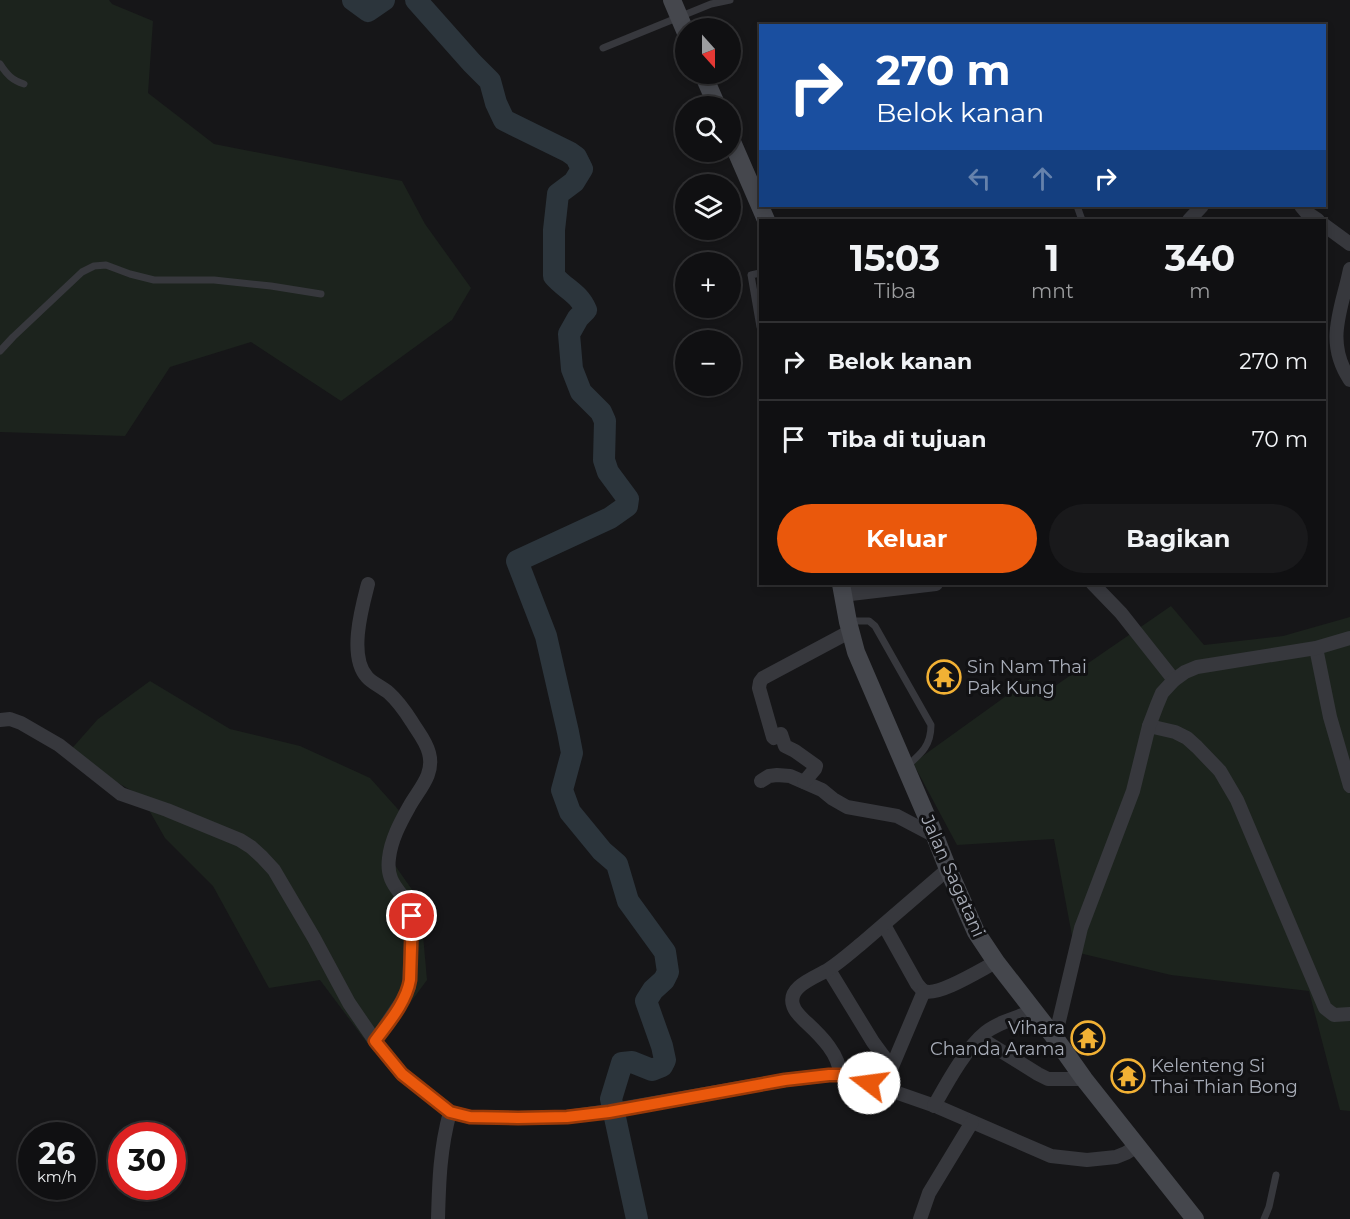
<!DOCTYPE html>
<html lang="id">
<head>
<meta charset="utf-8">
<style>
	:root { --surface:#101012; --page:#19191b; --text:#f1f3f6; --muted:#9c9d9f; --line:#303032; --accent:#ea580c }
	body { margin:0; font-family:Montserrat,sans-serif; background:var(--page); color:var(--text); height:100vh; display:flex; flex-direction:column; font-size:22px; white-space:nowrap }
	* { box-sizing:border-box; margin:0 }
	p { font-size:20px; color:var(--muted) }
	.icon { flex:none; width:33px; height:33px; fill:none; stroke:currentColor; stroke-width:2; stroke-linecap:round; stroke-linejoin:round }
	.map { position:relative; flex:1; overflow:hidden }
	.side { position:absolute; left:759px; top:219px; width:567px; height:366px; display:flex; flex-direction:column; background:var(--surface); border-radius:0px; box-shadow:0 3px 9px #0003,0 0 0 2px var(--line) }
	.side>* { flex:none }
	.top-card { position:absolute; left:759px; top:24px; width:567px; height:183px; border-radius:0px; box-shadow:0 3px 9px #0003,0 0 0 2px var(--line); background:#1a4fa0; color:#fff; overflow:hidden }
	.needle { width:39px; rotate:159deg }
	.tools { position:absolute; left:675px; top:18px; display:grid; gap:12px }
	.tools a { display:grid; place-items:center; width:66px; height:66px; border-radius:50%; background:var(--surface); box-shadow:0 3px 9px #0003,0 0 0 2px var(--line); font-size:30px }
	.speed { position:absolute; left:18px; top:1122px; display:flex; gap:12px; font-size:30px; font-weight:700; text-align:center }
	.speed>* { display:grid; place-content:center; width:78px; height:78px; border-radius:50%; background:var(--surface); box-shadow:0 3px 9px #0003,0 0 0 2px var(--line); line-height:1 }
	.speed small { font-size:15px; font-weight:400 }
	.speed .limit { border:9px solid #d22; background:#fff; color:#111 }
	.pin { position:absolute; display:grid; place-items:center; width:51px; height:51px; color:#fff; margin:-26px; border:3px solid #fff; border-radius:50%; box-shadow:0 2px 6px #0007 }
	.me { position:absolute; width:66px; margin:-33px; rotate:285deg; stroke-linejoin:round; filter:drop-shadow(0 0 4px #0008) }
	.turn { display:flex; align-items:center; gap:21px; height:126px; padding:0 18px; font-size:27px }
	.turn .icon { width:78px; height:78px; stroke-width:2.5 }
	.turn b { display:block; font-size:42px; line-height:51px }
	.lanes { display:flex; align-items:center; height:57px; padding:0 18px; background:#0003; justify-content:center; gap:30px; direction:ltr }
	.lanes .off { opacity:.35 }
	.eta { display:flex; justify-content:space-evenly; align-items:center; height:102px; text-align:center }
	.eta b { font-size:36px; font-weight:700; line-height:42px }
	.button { display:flex; gap:12px; margin-top:auto; padding:12px 18px }
	.button a { flex:1; height:69px; border-radius:36px; background:var(--accent); color:#fff; font-size:24px; font-weight:700; line-height:69px; text-align:center }
	.button a+a { background:var(--page); color:var(--text) }
	ul { padding:0; list-style:none }
	li { display:flex; align-items:center; gap:18px; height:78px; padding:0 18px; border-top:2px solid var(--line) }
	li div { flex:1 }
	li b { display:block; font-size:22px }
	li em { font-style:normal }
	.map>svg:first-child { display:block }
</style>
</head>
<body>
<div class="map">
<svg width="1350" height="1219" viewBox="0 0 1350 1219">
	<rect width="100%" height="100%" fill="#161618"/>
	<g fill="#1c231d">
		<path d="M0,0H109L112,4L153,21L148,93L214,144L402,181L425,224L471,288L452,320L341,401L251,342L170,367L125,436L0,432Z"/>
		<path d="M1171,606L1204,645L1283,636L1350,617V1111L1340,1110L1309,991L1171,975L1075,952L1054,839L957,845L913,763L1030,679L1055,686Z"/>
		<path d="M150,681L230,729L300,746L370,778L404,816L394,864L420,901L427,980L374,1052L320,980L269,988L213,886L165,838L141,796L67,754L98,719Z"/>
	</g>
	<g fill="none" stroke-linecap="round" stroke-linejoin="round">
		<g stroke="#2c353c" stroke-width="22">
			<path d="M353,0L368,11L384,0"/>
			<path d="M416,0L472,63L490,81L496,103L504,120L569,152L576,157L582,169L574,182L558,194L554,230V276C565,289 579,293 586,310L578,318L569,334L572,369L581,392L601,412L605,421L604,460L608,472L628,499L627,506L610,518L517,561L546,636L568,732L572,753L562,790L570,812L602,851L617,864L628,901L665,952L668,972L664,980L653,990L646,1001L662,1046L665,1060L662,1066L652,1070L632,1062L622,1063L611,1099L637,1219"/>
		</g>
		<g stroke="#37383d" stroke-width="7">
			<path d="M603,48L711,4L730,0"/>
			<path d="M0,64C7,75 12,80 24,84"/>
			<path d="M1077,206L1082,220"/>
			<path d="M760,273L751,275L760,327"/>
			<path d="M0,351L13,337L82,272L94,266L106,265L130,274L154,280H214L271,286L321,294"/>
			<path d="M851,621H869L875,626L931,725C931,745 922,753 907,766"/>
			<path d="M1264,1219L1269,1207L1276,1175"/>
		</g>
		<g stroke="#37383d" stroke-width="14">
			<path d="M1301,206L1306,212L1318,220"/>
			<path d="M1189,220L1202,206"/>
			<path d="M1324,225L1350,244"/>
			<path d="M1350,269C1342,309 1324,341 1350,380"/>
			<path d="M368,584C362,607 348,656 367,677C372,683 382,687 389,693C398,701 405,711 412,722C418,732 426,741 429,753C435,775 418,790 409,807C400,823 391,840 389,858C385,888 407,892 412,916L409,987L400,1004L375,1041"/>
			<path d="M1093,584L1121,613L1174,680"/>
			<path d="M842,595L936,584"/>
			<path d="M1316,648L1330,717L1350,786"/>
			<path d="M0,720L10,719L21,723L59,745L121,794L167,810L240,840L251,847L262,857L274,870L314,938L349,1003L375,1041L402,1074L450,1112L470,1117L518,1118L567,1117L609,1111L785,1080L829,1075H840L869,1083L938,1107L1051,1156L1087,1160L1116,1157L1126,1153L1137,1146"/>
			<path d="M1149,726L1175,732L1187,738L1197,747L1220,771L1237,800L1325,1008L1334,1015L1350,1014"/>
			<path d="M761,781L769,776L777,775L790,776L822,790L833,799L847,807L897,816L935,836"/>
			<path d="M804,782L815,769L816,766L795,751L785,746L781,734L774,738L773,737L759,688L760,682L763,678L851,631"/>
			<path d="M884,925L917,984C918,985 922,990 924,991C938,997 982,969 996,962"/>
			<path d="M829,970L873,1042L884,1057L892,1066"/>
			<path d="M980,1038L1038,1074L1048,1079H1084"/>
			<path d="M1055,1038L1081,928L1133,791L1149,726L1157,705L1162,693L1174,680L1185,672L1197,667L1316,648L1350,638"/>
			<path d="M840,1075C840,1055 821,1036 807,1023C802,1018 795,1013 793,1005C787,986 817,977 829,969C840,962 851,952 861,944C890,919 919,894 948,869"/>
			<path d="M883,1088L924,991"/>
			<path d="M934,1106C947,1083 965,1049 986,1032C999,1022 1018,1017 1034,1011"/>
			<path d="M438,1219C439,1181 440,1149 450,1112"/>
			<path d="M920,1219L929,1193L972,1122"/>
		</g>
		<g stroke="#45474d" stroke-width="18">
			<path d="M672,0L686,33"/>
			<path d="M703,74L717,106"/>
			<path d="M730,137L766,220"/>
			<path d="M841,584L848,622L856,652L935,836L948,869L976,932L996,962L1055,1038L1084,1079L1195,1219"/>
		</g>
	</g>
	<g fill="none" stroke-linecap="round" stroke-linejoin="round">
		<defs>
			<path id="route" d="M412,916L410,980C406,1003 388,1023 375,1041L402,1074L450,1112L470,1117L518,1118L567,1117L609,1112L785,1080L829,1075H840L869,1083"/>
		</defs>
		<use href="#route" stroke="#983908" stroke-width="15"/>
		<use href="#route" stroke="#ea580c" stroke-width="10"/>
	</g>
	<defs>
		<symbol id="temple-ring" viewBox="-11 -11 22 22"><circle r="9.5" fill="#111113" stroke="#f2b134" stroke-width="1.5"/><path d="M0-6L5-2H3V0L6.5 2.5H4V6H1.5V3h-3V6H-4V2.5H-6.5L-3 0V-2H-5Z" fill="#f2b134"/></symbol>
	</defs>
	<g fill-rule="evenodd">
		<use href="#temple-ring" x="925" y="658" width="38" height="38"/>
		<use href="#temple-ring" x="1069" y="1019" width="38" height="38"/>
		<use href="#temple-ring" x="1109" y="1057" width="38" height="38"/>
	</g>
	<g text-anchor="middle" dominant-baseline="central" stroke-width="6" stroke-linejoin="round" paint-order="stroke">
		<g font-size="18" fill="#a8adb8" stroke="#111113" text-anchor="start">
			<text x="967" y="667">Sin Nam Thai<tspan x="967" dy="21">Pak Kung</tspan></text>
			<text x="1065" y="1028" text-anchor="end">Vihara<tspan x="1065" dy="21">Chanda Arama</tspan></text>
			<text x="1151" y="1066">Kelenteng Si<tspan x="1151" dy="21">Thai Thian Bong</tspan></text>
		</g>
		<g font-size="18" fill="#a8adb8" stroke="#111113">
			<text transform="translate(953 876) rotate(66)">Jalan Sagatani</text>
		</g>
	</g>
</svg>
<div class="tools">
<a><svg class="needle" viewBox="-14 -14 28 28"><path d="M0-13l5 13h-10z" fill="#e53935"/><path d="M0 13l5-13h-10z" fill="#9c9d9f"/></svg></a>
<a><svg class="icon" aria-label="search" viewBox="0 0 24 24"><circle cx="10" cy="10" r="6"/><path d="M15 15l6 6"/></svg></a>
<a><svg class="icon" aria-label="layers" viewBox="0 0 24 24"><path d="M12 4l9 5-9 5-9-5zM3 14l9 5 9-5"/></svg></a>
<a>+</a>
<a>−</a>
</div>
<div class="speed"><div>26<small>km/h</small></div><div class="limit">30</div></div>
<div class="pin" style="left:412px;top:916px;background:#d93025"><svg class="icon" aria-label="arrive" viewBox="0 0 24 24"><path d="M6 21V4h12l-3 4 3 4H6"/></svg></div>
<svg class="me" style="left:869px;top:1083px" viewBox="-20 -20 40 40"><circle r="19" fill="#fff"/><path d="M0-13L10 11 0 6-10 11z" fill="#ea580c"/></svg>
<div class="top-card">
<div class="turn"><svg class="icon" aria-label="right" viewBox="0 0 24 24"><path d="M7 20v-9h11M14 6l5 5-5 5"/></svg><div><b>270 m</b>Belok kanan</div></div>
<div class="lanes"><svg class="icon off" aria-label="left" viewBox="0 0 24 24"><path d="M17 20v-9H6M10 6l-5 5 5 5"/></svg><svg class="icon off" aria-label="ahead" viewBox="0 0 24 24"><path d="M12 20V5M6 11l6-6 6 6"/></svg><svg class="icon" aria-label="right" viewBox="0 0 24 24"><path d="M7 20v-9h11M14 6l5 5-5 5"/></svg></div>
</div>
<section class="side">
<div class="eta">
<div><b>15:03</b><p>Tiba</p></div>
<div><b>1</b><p>mnt</p></div>
<div><b>340</b><p>m</p></div>
</div>
<ul>
<li><svg class="icon" aria-label="right" viewBox="0 0 24 24"><path d="M7 20v-9h11M14 6l5 5-5 5"/></svg><div><b>Belok kanan</b></div><em>270 m</em></li>
<li><svg class="icon" aria-label="arrive" viewBox="0 0 24 24"><path d="M6 21V4h12l-3 4 3 4H6"/></svg><div><b>Tiba di tujuan</b></div><em>70 m</em></li>
</ul>
<div class="button"><a>Keluar</a><a>Bagikan</a></div>
</section>
</div>
</body>
</html>
